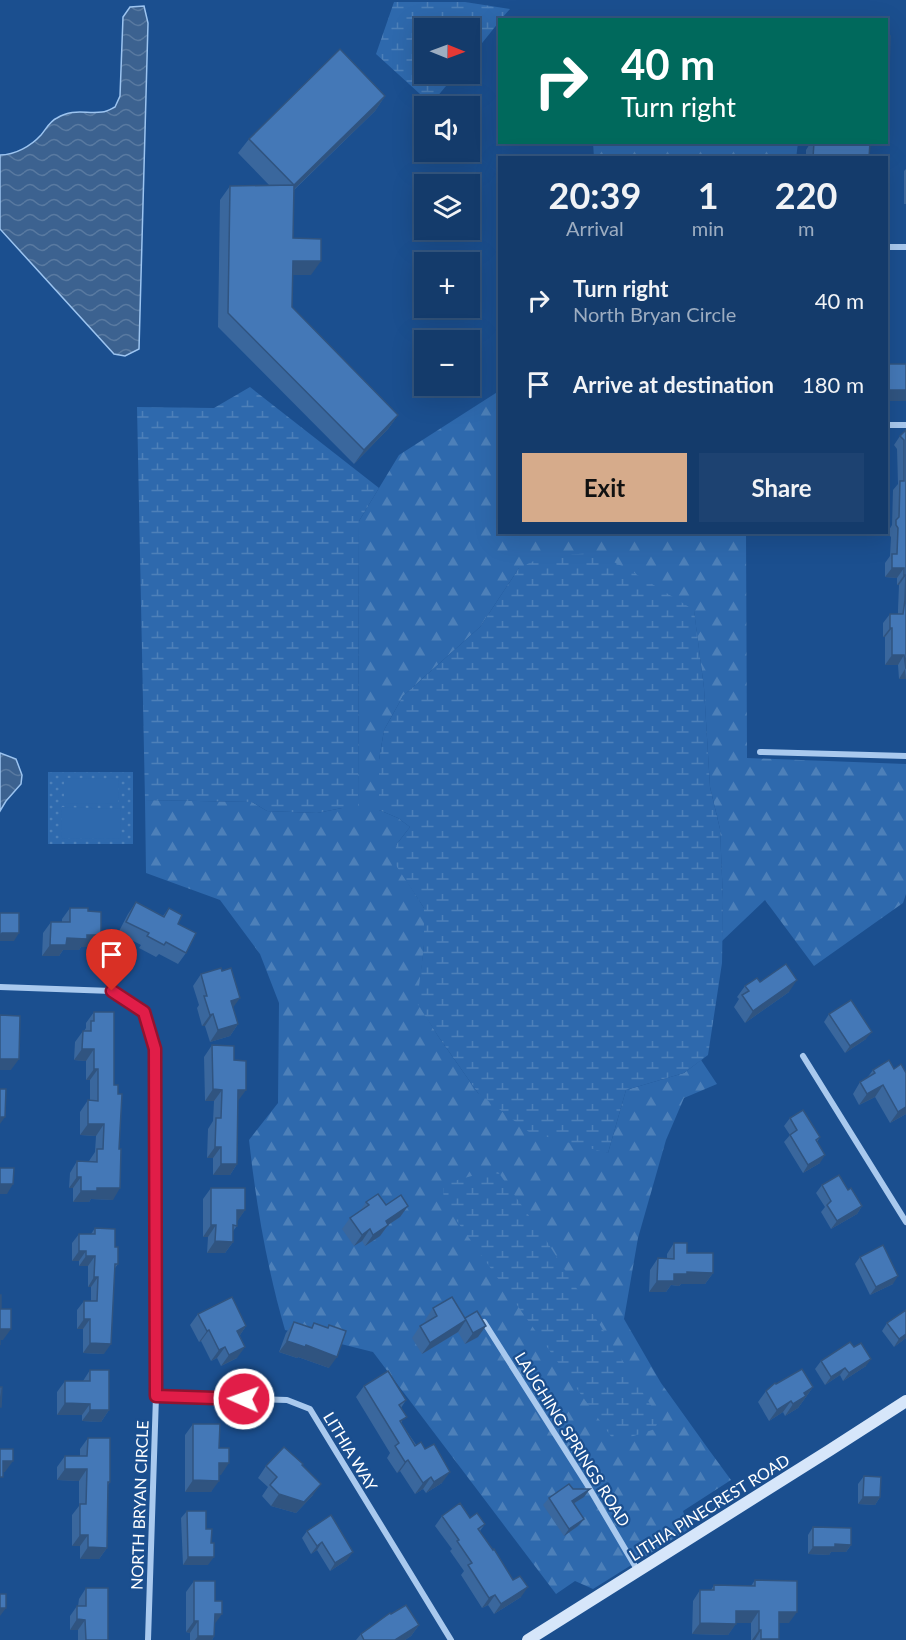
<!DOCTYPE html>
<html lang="en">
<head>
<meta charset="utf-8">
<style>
	:root { --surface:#143b6b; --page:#1d4271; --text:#f1f3f6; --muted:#9dadc1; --line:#33557e; --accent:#d6ab8b }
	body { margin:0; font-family:Lato,sans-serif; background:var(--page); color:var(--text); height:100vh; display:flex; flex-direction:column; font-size:22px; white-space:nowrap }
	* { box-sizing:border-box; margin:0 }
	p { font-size:20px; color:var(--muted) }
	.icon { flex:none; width:33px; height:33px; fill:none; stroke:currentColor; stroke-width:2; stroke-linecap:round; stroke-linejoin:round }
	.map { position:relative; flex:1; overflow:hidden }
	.panel { position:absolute; left:498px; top:156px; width:390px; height:378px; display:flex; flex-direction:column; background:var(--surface); border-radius:0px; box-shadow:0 6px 24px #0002,0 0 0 2px var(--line) }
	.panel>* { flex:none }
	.hud { position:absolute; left:498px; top:18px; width:390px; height:126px; border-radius:0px; box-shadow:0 6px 24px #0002,0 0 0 2px var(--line); background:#00695c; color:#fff; overflow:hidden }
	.needle { width:39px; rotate:91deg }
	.fabs { position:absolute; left:414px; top:18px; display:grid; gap:12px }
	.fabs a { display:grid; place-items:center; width:66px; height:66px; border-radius:0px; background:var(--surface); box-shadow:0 6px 24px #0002,0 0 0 2px var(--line); font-size:30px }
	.pin { position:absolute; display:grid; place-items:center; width:51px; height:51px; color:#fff; margin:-62px -26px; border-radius:50% 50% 50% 0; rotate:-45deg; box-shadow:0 0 6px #0007 }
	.pin .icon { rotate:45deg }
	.me { position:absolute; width:66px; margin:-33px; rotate:272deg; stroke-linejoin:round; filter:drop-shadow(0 0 4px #0008) }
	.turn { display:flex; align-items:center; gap:21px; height:126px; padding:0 24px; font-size:27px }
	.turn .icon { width:78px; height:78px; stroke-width:2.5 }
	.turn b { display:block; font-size:42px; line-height:51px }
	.eta { display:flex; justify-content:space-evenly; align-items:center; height:102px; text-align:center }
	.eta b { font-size:36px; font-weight:700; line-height:42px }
	.primary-button { display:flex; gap:12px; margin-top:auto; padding:12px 24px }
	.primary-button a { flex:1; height:69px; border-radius:0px; background:var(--accent); color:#111; font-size:24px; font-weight:700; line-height:69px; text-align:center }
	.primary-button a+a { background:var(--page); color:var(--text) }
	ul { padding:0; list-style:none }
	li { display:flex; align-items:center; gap:18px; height:84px; padding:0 24px }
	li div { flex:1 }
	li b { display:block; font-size:22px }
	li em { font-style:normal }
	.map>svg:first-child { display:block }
</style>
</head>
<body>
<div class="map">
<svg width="906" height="1640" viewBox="0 0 906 1640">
	<defs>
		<pattern id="green-dots" width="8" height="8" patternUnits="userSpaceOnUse" patternTransform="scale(1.5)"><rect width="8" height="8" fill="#2e69ad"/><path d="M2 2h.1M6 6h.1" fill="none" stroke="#4d80b9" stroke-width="1.8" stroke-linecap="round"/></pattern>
		<pattern id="forest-firs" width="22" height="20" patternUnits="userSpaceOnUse" patternTransform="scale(1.5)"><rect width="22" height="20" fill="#2e69ad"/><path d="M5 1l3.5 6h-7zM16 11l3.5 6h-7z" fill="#4d80b9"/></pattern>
		<pattern id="wetland-marsh" width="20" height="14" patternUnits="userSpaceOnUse" patternTransform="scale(1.5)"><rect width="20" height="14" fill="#2e69ad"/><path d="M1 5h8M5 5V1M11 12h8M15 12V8" fill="none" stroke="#4d80b9"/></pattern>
		<pattern id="water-waves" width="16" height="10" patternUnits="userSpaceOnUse" patternTransform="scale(1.5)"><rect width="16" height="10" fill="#3c6290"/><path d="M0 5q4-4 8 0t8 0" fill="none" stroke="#597aa1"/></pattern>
	</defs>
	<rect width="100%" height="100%" fill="#1b4f8f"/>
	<rect fill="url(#green-dots)" x="48" y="772" width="85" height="72"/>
	<g fill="url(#forest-firs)">
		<path d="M593,143V142L798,143L796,158L594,157Z"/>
		<path d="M499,391L500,532L746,533L747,758L906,764V894L903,903L814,966L765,900L722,941L723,900L720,829L710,787L704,688L694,611L519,568L480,627L403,696L384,730L379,760V810L398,818L410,827L396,845V864L424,908V945L418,1003L438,1036L478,1093L608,1153L626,1090L684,1073L701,1060L717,1084L684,1098L666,1140L638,1238L624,1319L661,1383L709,1450L731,1480L683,1511L689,1529L593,1589L575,1581L556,1594L373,1352L285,1330C267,1268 256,1204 249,1140L278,1103L279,1003L260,954L220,900L146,873L145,800L252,802L267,811L317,813L342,808H358L359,521L399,455Z"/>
	</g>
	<g fill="url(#wetland-marsh)">
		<path d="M394,2H465L510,9L501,19L500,20L499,22L470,58V28H424V74H456L431,104L376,54Z"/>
		<path d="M250,387L379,488L359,521L358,808H342L317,813L267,811L252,802L145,800L137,407L214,408Z"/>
		<path d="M595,553L626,568L694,610L704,688L710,787L720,829L723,900L722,963L708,1055L684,1073L626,1090L608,1153L529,1132L478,1093L438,1036L417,1003L424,945V908L395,864L396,845L410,827L398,818L379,810V760L384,730L403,696L480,627L519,568L544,556Z"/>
		<path d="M496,1169L544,1237L659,1418L655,1429L615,1442L444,1203L443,1188L447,1183Z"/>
	</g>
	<g fill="#2e69ad">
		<path d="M64,778L119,779L118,804L64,803Z"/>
		<path d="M62,807L121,809L120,839L61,838Z"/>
	</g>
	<g fill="url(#water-waves)" stroke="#9cc4f0" stroke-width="1.5">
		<path d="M144,6L148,23L139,349L125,356L114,354L0,229V155C15,155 31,146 41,135C46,129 50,121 57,118C73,108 86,114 102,112C107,112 111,109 115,107L120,96L123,17L130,7Z"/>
		<path d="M0,753L16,759L22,775L21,784L6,801L0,811Z"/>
	</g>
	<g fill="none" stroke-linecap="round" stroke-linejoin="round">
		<g stroke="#a9c9ee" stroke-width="6">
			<path d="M886,247H906"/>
			<path d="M886,425H906"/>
			<path d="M760,752L906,756"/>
			<path d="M0,987L112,991L144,1012L155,1049L156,1396L148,1640"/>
			<path d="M803,1056L906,1222"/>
			<path d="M484,1322L588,1486L638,1571"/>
			<path d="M156,1396L287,1400L310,1409L451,1640"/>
		</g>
		<path stroke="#d6e6fa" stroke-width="12" d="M528,1640L830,1450L906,1401"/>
	</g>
	<g fill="#3a679d">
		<path d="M385,96L375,111L294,190L293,238L311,275H293L292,307L398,415L388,429L354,464L218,327L220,200L230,186H270L238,153L249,139Z"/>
		<path d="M811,142H870L869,158H806V150Z"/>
		<path d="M906,169V204H904V171Z"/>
		<path d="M906,430V679H899L898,665H885V637H883V623L890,614H898V609L899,585H897V578L885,577V563L890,556L891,537L889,535V530L892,525L893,490L898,484L897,449L894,445L900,436Z"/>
		<path d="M136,902L163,916L169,908L178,924L186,953L178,964L159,954L156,957L139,948L141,945L118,933L128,914Z"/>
		<path d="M70,908L88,911L101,935L93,947H81L79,950H63L59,956H42L43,933L51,922H62V919Z"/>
		<path d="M201,974L233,1008L238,1024L230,1036L210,1042L205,1026H202L197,1008L199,1005L193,986Z"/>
		<path d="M760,982L789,992L745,1023L734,1007L739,999L737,997L745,986Z"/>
		<path d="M94,1012L113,1200L91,1199L89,1202H73V1188H69L70,1173L77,1161H89L95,1152L96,1136L80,1135V1112L88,1100H90V1080H86V1061L74,1060L75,1042L83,1031H84L86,1028V1023Z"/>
		<path d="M829,1014L866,1039L845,1053L824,1022Z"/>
		<path d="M212,1045L234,1060L238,1101L237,1164L230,1175H213V1158H207L208,1129L213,1121L214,1101H205L204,1057Z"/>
		<path d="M894,1069L906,1073V1114L890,1123L875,1097L859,1105L853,1094L860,1082L867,1078L873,1070Z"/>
		<path d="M790,1118L820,1137L817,1142L820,1163L803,1173L784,1142L790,1135L784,1126Z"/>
		<path d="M822,1185L848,1190L862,1206L857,1214L831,1229L821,1212L825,1207L816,1193Z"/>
		<path d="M211,1188L245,1210L237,1221V1226L233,1231V1242L225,1253H207L208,1237H203V1199Z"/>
		<path d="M366,1202L386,1205L408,1206L400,1217L388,1225L380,1236L365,1246L362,1241L354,1246L342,1229L350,1218L360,1211Z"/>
		<path d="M95,1228L115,1247L118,1264L115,1268L104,1354L83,1353V1329H77V1310L84,1301H91V1287H88V1266H79V1261H72V1243L79,1234H91Z"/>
		<path d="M674,1243L713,1273L705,1284H681L679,1286L671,1285L666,1292H649L650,1270L658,1258L667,1259V1254Z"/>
		<path d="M860,1257L893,1284L870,1295L855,1264Z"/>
		<path d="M433,1308L465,1319L478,1337L465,1344L458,1332L422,1354L412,1338L420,1326L426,1322L425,1320Z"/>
		<path d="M198,1314L246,1326L240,1335L237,1358L221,1366L217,1358L211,1361L201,1341L199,1342L190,1325Z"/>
		<path d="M294,1322L310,1328L314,1323L327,1328L329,1325V1368L298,1357L297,1358L279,1352L286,1333Z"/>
		<path d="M887,1323L906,1338L894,1347L882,1331Z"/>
		<path d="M821,1361L866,1366L843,1381L840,1375L825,1385L815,1369Z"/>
		<path d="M90,1370L109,1410L101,1422L82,1421V1415H57V1392L65,1381H83Z"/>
		<path d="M776,1384L813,1387L798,1408L785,1416L783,1412L769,1421L758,1402L766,1391Z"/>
		<path d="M364,1386L406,1400L401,1408L402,1424L442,1483L426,1493L423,1489L415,1494L400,1471L397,1473L387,1458L390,1453L356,1397Z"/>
		<path d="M193,1424L219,1448L221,1475H219L211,1492H185V1435Z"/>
		<path d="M88,1438L110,1482L108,1485L107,1548L99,1559H80V1546H72V1515L79,1506V1481L57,1480V1467L65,1456H80V1449Z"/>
		<path d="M266,1466H302L313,1495L296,1513L271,1506L262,1496L268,1487L258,1478Z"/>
		<path d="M864,1476L880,1497L875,1505L858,1504V1484Z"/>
		<path d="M573,1489L584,1497L574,1504L584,1519L578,1526L564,1536L543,1505L549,1498Z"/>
		<path d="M187,1511L206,1529L208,1565H183L181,1518Z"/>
		<path d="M442,1516L470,1518L485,1524L480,1531L521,1597L494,1614L488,1605L482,1608L461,1575L464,1571L450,1551L452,1549L435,1526Z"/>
		<path d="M813,1527L851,1545L846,1552H831L829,1555L808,1554V1535Z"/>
		<path d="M307,1531L347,1560L330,1571L317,1550L311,1554L302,1538Z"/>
		<path d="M755,1580L789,1623H779L778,1640H751V1623H736L728,1635L692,1634L693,1601L700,1590H711L714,1585L751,1586Z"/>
		<path d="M194,1581L215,1601L214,1636L212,1640H190V1633L186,1632V1592Z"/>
		<path d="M86,1588L108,1640H78V1630H70V1616L77,1606H78L79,1599Z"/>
		<path d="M391,1614L419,1625L411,1636L405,1640H356L361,1634Z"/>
	</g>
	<g fill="#305480">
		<path d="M385,96L375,111L283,200L294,185Z"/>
		<path d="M293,261H321L311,275H283Z"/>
		<rect x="886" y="390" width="20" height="11"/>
		<path d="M398,415L388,429L354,464L364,450Z"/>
		<path d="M892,568H904L897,578L885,577Z"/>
		<path d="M904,575H906L899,585H897Z"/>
		<path d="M890,628H892L885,637H883Z"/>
		<path d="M892,655H904L898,665H885Z"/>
		<path d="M905,669L906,679H899Z"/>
		<path d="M2,933H19L14,941H0V935Z"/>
		<path d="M87,935H101L93,947H81L79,950H63L59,956H42L50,945L67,938Z"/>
		<path d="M797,980L789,992L745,1023L753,1011Z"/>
		<path d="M240,998L232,1009L231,1001Z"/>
		<path d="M213,1014L205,1026H202L210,1015Z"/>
		<path d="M238,1024L230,1036L210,1042L218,1030Z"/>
		<path d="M872,1032L866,1039L845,1053L850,1046Z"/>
		<path d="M82,1049H94L86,1061L74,1060Z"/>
		<path d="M0,1059H19L11,1070H0Z"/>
		<path d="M94,1069H98L90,1080H86Z"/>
		<path d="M883,1085L875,1097L859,1105L867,1094Z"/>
		<path d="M213,1089L222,1090L214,1101H205Z"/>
		<path d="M238,1090H246L238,1101Z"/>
		<path d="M906,1107V1114L890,1123L898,1112Z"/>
		<path d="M0,1117H5L0,1124Z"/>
		<path d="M88,1124H104L96,1136L80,1135Z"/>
		<path d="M215,1147H221L213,1158H207Z"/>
		<path d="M825,1155L820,1163L803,1173L808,1165Z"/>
		<path d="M221,1164H237L230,1175H213Z"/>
		<path d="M77,1177H81L73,1188H69Z"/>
		<path d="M0,1184H13L7,1194H0Z"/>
		<path d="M97,1188H120L113,1200L91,1199L89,1202H73L81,1191Z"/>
		<path d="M408,1206L400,1217L388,1225L380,1236L365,1246L373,1235L386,1221Z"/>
		<path d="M862,1206L857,1214L831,1229L837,1221Z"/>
		<path d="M237,1210H245L237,1222Z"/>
		<path d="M211,1225H216L208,1237H203Z"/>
		<path d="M370,1229L362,1241L354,1246L362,1235Z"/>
		<path d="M215,1241L233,1242L225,1253H207Z"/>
		<path d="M79,1251H86L79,1261H72Z"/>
		<path d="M86,1256H95L88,1266H79Z"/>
		<path d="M687,1272L713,1273L705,1284H681L679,1286L671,1285L666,1292H649L657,1281L674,1274Z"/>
		<path d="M898,1276L893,1284L870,1295L876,1287Z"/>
		<path d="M94,1277H98L91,1287H88Z"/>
		<path d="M84,1319H90L83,1329H77Z"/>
		<path d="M466,1320L458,1332L422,1354L430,1343Z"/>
		<path d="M246,1326L238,1338L237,1331Z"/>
		<path d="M486,1326L478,1337L465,1344L473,1333Z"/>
		<path d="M0,1329H11L3,1340H0Z"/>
		<path d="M209,1330L201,1341L199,1342L207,1331Z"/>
		<path d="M906,1334V1338L894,1347L899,1339Z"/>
		<path d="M287,1341L306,1345L337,1357L329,1368L298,1357L297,1358L279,1352Z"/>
		<path d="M90,1343L111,1344L104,1354L83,1353Z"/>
		<path d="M225,1347L217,1358L211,1361L219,1350Z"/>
		<path d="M245,1347L237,1358L221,1366L229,1355Z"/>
		<path d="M871,1359L866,1366L843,1381L849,1373Z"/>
		<path d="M845,1368L840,1375L825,1385L831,1377Z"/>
		<path d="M813,1387L798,1408L785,1416L793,1404L804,1393Z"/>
		<path d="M791,1401L783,1412L769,1421L777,1410Z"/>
		<path d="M65,1403L90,1404L82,1415H57Z"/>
		<path d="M90,1410H109L101,1422L82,1421Z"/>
		<path d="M408,1460L400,1471L397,1473L405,1462Z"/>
		<path d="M3,1461H13L5,1472H0Z"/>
		<path d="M219,1463H229L221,1475L211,1474Z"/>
		<path d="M65,1469H87L79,1481L57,1480Z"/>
		<path d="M450,1472L442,1483L426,1493L434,1482Z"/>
		<path d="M431,1477L423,1489L415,1494L423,1483Z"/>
		<path d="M193,1480L219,1481L211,1492H185Z"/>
		<path d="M321,1484L313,1495L296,1513L271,1506L279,1494Z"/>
		<path d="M590,1489L584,1497L566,1508L572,1501Z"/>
		<path d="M863,1497H880L875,1505L858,1504Z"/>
		<path d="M584,1519L578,1526L564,1536L569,1529Z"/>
		<path d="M80,1535H88L80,1546H72Z"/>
		<path d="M322,1542L317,1550L311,1554L317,1546Z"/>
		<path d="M835,1544L851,1545L846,1552H831L829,1555L808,1554L813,1547Z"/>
		<path d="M88,1547L107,1548L99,1559H80Z"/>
		<path d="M353,1552L347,1560L330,1571L335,1563Z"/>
		<path d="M188,1557H214L208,1565H183Z"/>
		<path d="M528,1587L521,1597L494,1614L501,1604Z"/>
		<path d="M495,1595L488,1605L482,1608L489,1598Z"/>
		<path d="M0,1608H6L0,1616Z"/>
		<path d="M736,1611H759L751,1623H728Z"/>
		<path d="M779,1612H797L789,1623H771Z"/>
		<path d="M215,1614H222L214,1625Z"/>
		<path d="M77,1619L85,1620L78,1630H70Z"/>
		<path d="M194,1621H198L190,1633L186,1632Z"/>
		<path d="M700,1623L736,1624L728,1635L692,1634Z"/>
		<path d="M419,1625L411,1636L405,1640H395Z"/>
		<path d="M759,1630H761L755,1640H752Z"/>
		<path d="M198,1636H214L212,1640H195Z"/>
		<path d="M761,1639H779L778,1640H760Z"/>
	</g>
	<g fill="#4478b7" stroke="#305480" stroke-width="1.5">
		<path d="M886,36H890L889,74H886Z"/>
		<path d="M340,49L385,96L294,185L249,139Z"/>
		<path d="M814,142H870L869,158H813Z"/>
		<path d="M294,185L293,238L321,239V261H293L292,307L398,415L364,450L228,313L230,186Z"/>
		<rect x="886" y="364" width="20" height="26"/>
		<path d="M906,430V669L904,655H892V628H890V614H903L905,600L906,575H904V568H892V554H897L898,528L896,525V520L899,517L900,481H904V440L900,436Z"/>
		<path d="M136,902L164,917L169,908L182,915L178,924L196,933L186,953L166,942L164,945L147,936L149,933L126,922Z"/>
		<path d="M70,908H88V911L101,912V935H87V939L67,938L66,945H50L51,922H70Z"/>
		<path d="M0,913H19V933H2L0,936Z"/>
		<path d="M786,964L797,980L753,1011L742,995L749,991L745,986L757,978L760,982Z"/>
		<path d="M221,968L222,971L231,968L240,998L231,1001L238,1024L218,1030L213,1014L210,1015L204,996H207L201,974Z"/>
		<path d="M851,1000L872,1032L850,1046L829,1014Z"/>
		<path d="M94,1012H114V1085H118V1094H122L119,1149H121L120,1188H97V1191H81V1177H77V1161L97,1162V1149H103L104,1124H88V1100L98,1101V1069H94V1049H82L83,1031H91V1021H94Z"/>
		<path d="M0,1015L20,1016L19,1059H0Z"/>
		<path d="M212,1045L234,1046V1060L246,1061V1090H238L237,1164H221V1147H215L216,1118H221L222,1090L213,1089Z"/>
		<path d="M889,1060L894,1069L901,1064L906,1073V1107L898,1112L883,1085L867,1094L860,1082L875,1073L873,1070Z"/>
		<path d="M0,1089H6L5,1117H0Z"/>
		<path d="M803,1110L820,1137L816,1140L825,1155L808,1165L790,1135L797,1130L790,1118Z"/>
		<path d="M0,1168H14L13,1184H0Z"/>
		<path d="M839,1175L848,1190L851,1188L862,1206L837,1221L827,1205L831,1201L822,1185Z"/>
		<path d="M211,1188H245V1210H237V1226L233,1225V1242L215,1241L216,1225H211Z"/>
		<path d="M378,1194L386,1205L401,1195L408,1206L386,1221L388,1225L373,1235L370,1229L362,1235L350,1218L369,1205L366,1202Z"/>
		<path d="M95,1228L115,1229V1247H118V1264H115L111,1344L90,1343V1319H84V1301H97L98,1277H94L95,1256H86V1251H79V1234H95Z"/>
		<path d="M674,1243H687V1253H713V1273L687,1272V1274H674V1281H657L658,1258L674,1259Z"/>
		<path d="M883,1245L898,1276L876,1287L860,1257Z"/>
		<path d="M0,1295H1V1309H11V1329H0V1345Z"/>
		<path d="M232,1297L246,1326L237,1331L245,1347L229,1355L225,1347L219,1350L209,1330L207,1331L198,1314Z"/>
		<path d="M452,1297L466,1320L430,1343L420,1326L437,1316L433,1308Z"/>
		<path d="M906,1310V1334L899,1339L887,1323Z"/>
		<path d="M477,1311L486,1326L473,1333L465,1318Z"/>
		<path d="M294,1322L312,1328L314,1323L328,1328L329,1325L346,1331L337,1357L306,1345L305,1347L287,1341Z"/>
		<path d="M850,1342L854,1347L861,1343L871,1359L849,1373L845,1368L831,1377L821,1361Z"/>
		<path d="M802,1369L813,1387L804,1393L806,1396L793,1404L791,1401L777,1410L766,1391L775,1383L776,1384Z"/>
		<path d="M90,1370H109V1410H90V1404L65,1403V1381H90Z"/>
		<path d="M388,1371L406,1400L399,1405L407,1417L400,1421L415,1446L421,1442L425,1449L434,1444L450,1472L434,1482L431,1477L423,1483L408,1460L405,1462L395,1446L399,1443L364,1386Z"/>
		<path d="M0,1387H2L1,1407H0Z"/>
		<path d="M193,1424H220L219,1448H229V1463H219V1481L193,1480Z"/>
		<path d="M88,1438H110V1482H108L107,1548L88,1547V1535H80V1504H86L87,1469H65V1456H87Z"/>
		<path d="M284,1447L303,1464L302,1465L321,1484L304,1502L279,1494L270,1485L277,1477L266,1466Z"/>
		<path d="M0,1449H13V1461H3V1477H0Z"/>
		<path d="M864,1476L881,1477L880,1497H863Z"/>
		<path d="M569,1484L573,1489H590L572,1501L584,1519L569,1529L549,1498Z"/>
		<path d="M460,1503L470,1518L477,1513L485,1524L478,1529L493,1550L494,1549L513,1580L520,1576L528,1587L501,1604L495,1595L489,1598L468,1565L472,1563L457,1541L459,1540L442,1516Z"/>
		<path d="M187,1511H206V1529H212L211,1543H214V1557H188Z"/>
		<path d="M331,1515L353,1552L335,1563L322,1542L317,1546L307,1531Z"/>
		<path d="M813,1527L851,1528V1545L835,1544V1547H813Z"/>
		<path d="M755,1580L797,1581V1612H779V1639H761V1630H759V1611H736V1624L700,1623V1590H714V1585L755,1586Z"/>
		<path d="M194,1581H215V1601H222V1614H215L214,1636H198V1621H194Z"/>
		<path d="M86,1588H108V1640H86L85,1620L77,1619V1606H86Z"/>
		<rect x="0" y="1594" width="6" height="14"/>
		<path d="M406,1605L419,1625L395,1640H364L361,1634L390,1613L391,1614Z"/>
	</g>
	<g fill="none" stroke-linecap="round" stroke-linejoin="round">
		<defs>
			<path id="route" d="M112,991L144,1012L155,1049L156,1396L244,1399"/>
		</defs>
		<use href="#route" stroke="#92132f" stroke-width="15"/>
		<use href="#route" stroke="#e11d48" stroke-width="10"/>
	</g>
	<g text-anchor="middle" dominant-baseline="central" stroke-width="4.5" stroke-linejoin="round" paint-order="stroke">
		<g font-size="16" fill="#fff" stroke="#1b4f8f">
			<text transform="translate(573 1439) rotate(58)">LAUGHING SPRINGS ROAD</text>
			<text transform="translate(351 1451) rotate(59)">LITHIA WAY</text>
			<text transform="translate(139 1505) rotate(-88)">NORTH BRYAN CIRCLE</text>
			<text transform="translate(709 1507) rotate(-32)">LITHIA PINECREST ROAD</text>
		</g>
	</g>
</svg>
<div class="fabs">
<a><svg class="needle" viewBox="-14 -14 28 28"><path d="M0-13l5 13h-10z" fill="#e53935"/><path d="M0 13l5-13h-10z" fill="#9dadc1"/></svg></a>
<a><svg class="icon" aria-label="sound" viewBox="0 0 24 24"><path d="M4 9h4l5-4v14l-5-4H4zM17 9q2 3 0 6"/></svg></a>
<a><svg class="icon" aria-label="layers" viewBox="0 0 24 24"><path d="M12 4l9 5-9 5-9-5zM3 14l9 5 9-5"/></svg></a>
<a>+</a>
<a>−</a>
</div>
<div class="pin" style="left:112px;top:991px;background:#d93025"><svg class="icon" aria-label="arrive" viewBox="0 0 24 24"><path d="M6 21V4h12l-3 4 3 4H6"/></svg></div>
<svg class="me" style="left:244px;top:1399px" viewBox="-20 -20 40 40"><circle r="17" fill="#e11d48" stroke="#fff" stroke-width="3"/><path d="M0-11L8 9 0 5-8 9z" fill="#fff"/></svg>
<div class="hud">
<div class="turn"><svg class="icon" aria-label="right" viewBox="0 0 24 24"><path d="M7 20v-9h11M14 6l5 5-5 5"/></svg><div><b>40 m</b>Turn right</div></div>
</div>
<section class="panel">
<div class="eta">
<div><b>20:39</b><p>Arrival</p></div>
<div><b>1</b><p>min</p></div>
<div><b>220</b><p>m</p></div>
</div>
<ul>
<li><svg class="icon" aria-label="right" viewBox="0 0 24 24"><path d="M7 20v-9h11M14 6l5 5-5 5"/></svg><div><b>Turn right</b><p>North Bryan Circle</p></div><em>40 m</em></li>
<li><svg class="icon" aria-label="arrive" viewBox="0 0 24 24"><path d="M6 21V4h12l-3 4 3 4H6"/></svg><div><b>Arrive at destination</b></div><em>180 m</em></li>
</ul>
<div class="primary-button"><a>Exit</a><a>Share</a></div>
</section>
</div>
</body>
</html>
